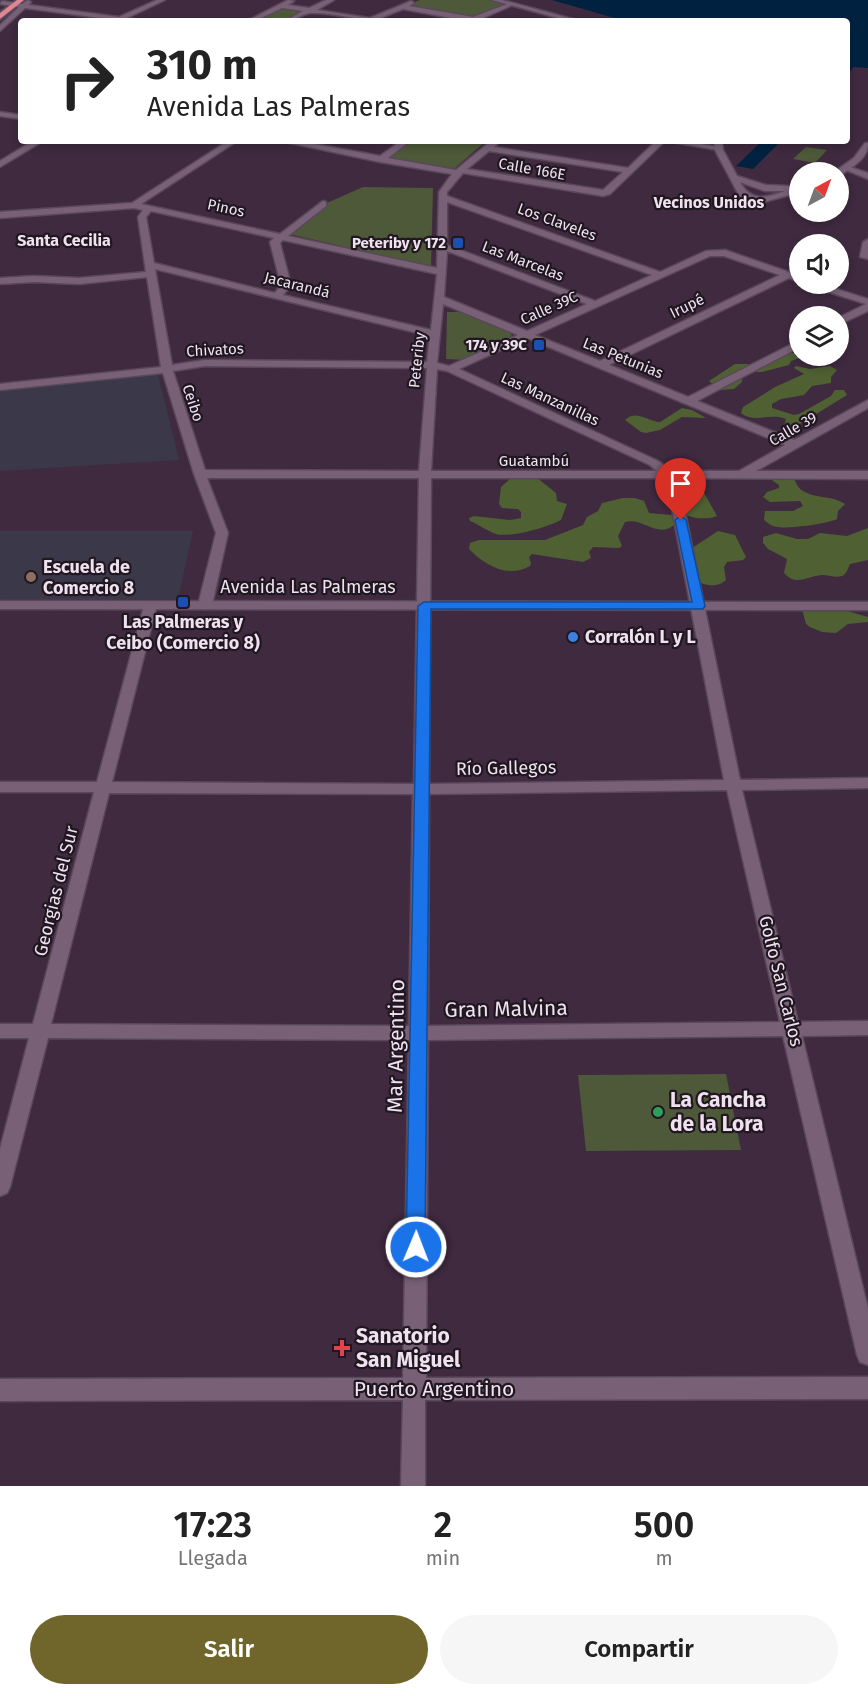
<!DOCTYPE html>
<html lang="es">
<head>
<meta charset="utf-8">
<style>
	:root { --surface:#fff; --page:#f6f6f6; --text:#222; --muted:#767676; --accent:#70662b }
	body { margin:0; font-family:"Fira Sans",sans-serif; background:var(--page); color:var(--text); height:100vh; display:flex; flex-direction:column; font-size:22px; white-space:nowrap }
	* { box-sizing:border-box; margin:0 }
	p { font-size:20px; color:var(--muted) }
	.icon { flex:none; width:33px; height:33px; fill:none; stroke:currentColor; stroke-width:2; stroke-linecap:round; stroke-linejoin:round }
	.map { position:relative; height:1486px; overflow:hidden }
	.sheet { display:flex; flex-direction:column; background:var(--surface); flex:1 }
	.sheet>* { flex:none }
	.hud { position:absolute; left:18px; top:18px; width:832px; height:126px; border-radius:6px; box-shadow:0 3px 9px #0003; background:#fff; color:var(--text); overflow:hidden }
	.needle { width:39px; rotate:41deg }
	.fabs { position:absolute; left:789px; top:162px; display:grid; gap:12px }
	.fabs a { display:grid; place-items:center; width:60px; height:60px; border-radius:50%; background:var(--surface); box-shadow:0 3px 9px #0003; font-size:30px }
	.pin { position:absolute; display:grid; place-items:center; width:51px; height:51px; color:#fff; margin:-62px -26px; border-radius:50% 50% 50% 0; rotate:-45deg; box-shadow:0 0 6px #0007 }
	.pin .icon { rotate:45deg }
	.me { position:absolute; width:66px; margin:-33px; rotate:1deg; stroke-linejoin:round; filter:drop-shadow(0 0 4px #0008) }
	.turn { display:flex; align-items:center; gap:21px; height:126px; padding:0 30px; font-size:27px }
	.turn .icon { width:78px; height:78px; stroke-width:2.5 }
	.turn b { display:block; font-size:42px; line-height:51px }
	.eta { display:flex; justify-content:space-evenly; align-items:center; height:102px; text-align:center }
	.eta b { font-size:36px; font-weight:600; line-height:42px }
	.button { display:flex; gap:12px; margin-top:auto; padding:12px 30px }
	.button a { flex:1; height:69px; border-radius:36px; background:var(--accent); color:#fff; font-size:24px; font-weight:600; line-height:69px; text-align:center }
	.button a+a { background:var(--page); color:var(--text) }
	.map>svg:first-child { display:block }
</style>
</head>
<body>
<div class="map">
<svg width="868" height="1486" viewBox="0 0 868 1486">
	<rect width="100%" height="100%" fill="#3f2a3f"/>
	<g fill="#3b3849">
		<path d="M158,374L179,460L0,471V390Z"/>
		<path d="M0,531H193L178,599H0Z"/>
	</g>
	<g fill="#4d5939">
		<path d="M420,0H490L507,4L475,18L407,5Z"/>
		<path d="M283,6L307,9L284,21H252Z"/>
		<path d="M412,141H486L454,169L388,158Z"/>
		<path d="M806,147L827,150L815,163L793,159Z"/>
		<path d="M363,187L433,188L431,267L285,233L320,206Z"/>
		<path d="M447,312H460L511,333L512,338L465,360L446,359Z"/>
		<path d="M726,1074L741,1150L586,1151L578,1075Z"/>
	</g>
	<g fill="#4f6033">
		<path d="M785,353H798L802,357L791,361L789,365L762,372H748L742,376V382L734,389L719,390L709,381L735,364H759Z"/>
		<path d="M796,366L810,369L830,366L837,370L831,377V383L812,386L804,395L781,399L772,404V408L794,415L799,414L831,396L835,390H844L847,395L792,429L784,426L786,419C771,412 755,424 741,413L743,407L775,387L804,374L794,368Z"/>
		<path d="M682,408L692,410L706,418L682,417L660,430L646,433L641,432L625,420C636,409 647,421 660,422Z"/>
		<path d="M792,476C796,481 797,488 803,491C816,499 832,495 845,504L838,511L837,519C828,524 787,529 777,527C771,526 768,523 764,520L765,511H793L803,506L800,501L770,502L763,497L767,492L779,488V485L769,478Z"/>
		<path d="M536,477L556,493L557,501L567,504L561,520C548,527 511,538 496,534C489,532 478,524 470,521L469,518L474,516L510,520L521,518V512L518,509L502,508L499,504L501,487L511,478Z"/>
		<path d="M691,478L705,482L703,491L717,516C704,522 678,516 670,505C667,501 667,496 666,491L683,485Z"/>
		<path d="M623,498H635L644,501L649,513L672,515L675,518V524C658,540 644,517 625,522L618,536L622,546L619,548L593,547L589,552L591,558L583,562L532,554L529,557L531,563L530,566C507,579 485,565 469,549L470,543L479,540H545L583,525L587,517L598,511L602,503Z"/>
		<path d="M868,528V560L850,564C848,568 847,574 842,576C836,578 828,575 822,575C808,576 796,587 784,573L787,559L768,549L763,543V537L776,533L797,539H808L820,533L847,536Z"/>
		<path d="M718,531L735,535L746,557L743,560L727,562L724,567L726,580C717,588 706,586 697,581L686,552Z"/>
		<path d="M833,607L868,617V622L848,624L836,633L822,632L810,627L806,624L802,609Z"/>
	</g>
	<g fill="#002240">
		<path d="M552,0H868V68L854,67L848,73V21H625Z"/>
		<path d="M762,141H781L753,169L736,166Z"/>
	</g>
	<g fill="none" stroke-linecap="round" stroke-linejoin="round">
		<defs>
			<g id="minor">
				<path d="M157,0H165L127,18L140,21H122L25,8L0,31V25L19,7L0,4L2,1L22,4L28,0L31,2L29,5L119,17Z"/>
				<path d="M288,0L294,1L288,5L309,8L326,0H334L317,10L370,18L411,1L414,3L409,6L473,17L510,3L515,4L481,19L485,21H467L403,9L378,19L380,21C358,21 333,12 312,13C303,13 295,21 285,21L303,11L282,8L255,21H247Z"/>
				<path d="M0,112L21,115V119L0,116Z"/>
				<path d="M33,141H43L0,167V161Z"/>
				<path d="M228,141H237L141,204L280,234L323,201L326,202V206L288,236L437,268L439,192L452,174L380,162L281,141H298L380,156L401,141H410L388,158L456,170L491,141H500L494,147L628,168L656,141H665L610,194L603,196L463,173L447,192V196L660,272L706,251L725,250L800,276V282L789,278L609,365L688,397L800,340V347L697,401L794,440L868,400V408L756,471H868V479L678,478L740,780L868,778V788L742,790L798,1022L868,1021V1035L802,1036L868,1309V1365L860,1362L857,1355L783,1036L428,1040L426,1378L868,1377V1399L425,1400V1486H401L403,1400L0,1401V1379L403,1378L409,1040L48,1038L10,1187L7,1193L0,1196V1149L29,1038H0V1024H33L94,792H0V782H97L145,602H155L157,605L112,782L414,784L419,478H207L228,533L212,605L205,609L198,605L216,533L194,474L163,373L0,390V384L161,367L147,277L79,284L34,282L0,284V278L34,276L79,278L146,272L138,217L143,210L134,208L0,218V212L132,203ZM489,151L623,172L603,190L467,169ZM447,202L652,275L595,301L447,245ZM151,211L274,238L270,242L281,285L275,293L154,263L146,217ZM283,240L437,274L431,330L283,295L291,285L280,243ZM447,251L587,304L527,331L444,297ZM710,256H724L780,275L600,361L535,335ZM155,269L430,336L427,362L205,360L172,365ZM443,304L518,335L449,366L437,363ZM527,338L785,445L739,471H672L658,461L459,369ZM205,366L427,368L419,471L205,470L173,371ZM437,369L447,371L650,465L657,471H431ZM431,478H666L724,780L429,784ZM727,790L780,1022L428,1026L429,794ZM109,793L413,794L409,1026L51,1024Z"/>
				<path d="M666,141H686L722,148L718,150Z"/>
				<path d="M844,165L868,173V179L844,169Z"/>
				<path d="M868,239V259L860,257L863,242Z"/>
				<path d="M809,284H821L868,299V311L838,325V318L866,304L810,286Z"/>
			</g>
			<g id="secondary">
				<path d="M492,0H502L580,21H569Z"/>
				<path d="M714,141H722L723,150L737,176L766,185L788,186L792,189L800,187V192L764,202L740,197L715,150ZM740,182L765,191H785C765,198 751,202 740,182Z"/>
				<path d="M865,143H868C868,159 853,166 841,175L834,172L854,158Z"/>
				<path d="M0,601L868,602V610L0,609Z"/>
			</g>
			<path id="trunk" d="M17,0H24L0,19V13Z"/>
		</defs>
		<use href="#minor" stroke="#5a485a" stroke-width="3"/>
		<use href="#secondary" stroke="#5a485a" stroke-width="3"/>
		<use href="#trunk" stroke="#5a485a" stroke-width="4"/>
		<use href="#minor" fill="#786177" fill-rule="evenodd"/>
		<use href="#secondary" fill="#786177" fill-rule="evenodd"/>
		<use href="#trunk" fill="#de8692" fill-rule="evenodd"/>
	</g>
	<path fill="#1a73e8" stroke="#114b97" stroke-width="1.5" d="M681,516L686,520L705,606L703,609H431L425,1247L422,1253L416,1255L409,1253L406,1247L418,606L424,602H692L675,520Z"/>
	<g fill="#1a4fb4" stroke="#201720" stroke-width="2">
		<rect x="452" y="237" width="12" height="12" rx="3"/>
		<rect x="533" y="339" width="12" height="12" rx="3"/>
		<rect x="177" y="596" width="12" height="12" rx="3"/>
	</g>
	<circle fill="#8d6e63" stroke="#201720" stroke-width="2" cx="31" cy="577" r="6"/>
	<circle fill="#3f7fe0" stroke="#201720" stroke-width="2" cx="573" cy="637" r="6"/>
	<circle fill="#2e9e5b" stroke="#201720" stroke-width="2" cx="658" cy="1112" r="6"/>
	<path fill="#e0444e" stroke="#201720" stroke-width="2" d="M339 1339h6v6h6v6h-6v6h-6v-6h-6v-6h6z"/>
	<g text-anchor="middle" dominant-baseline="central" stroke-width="4.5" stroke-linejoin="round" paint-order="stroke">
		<g font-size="15" fill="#efe1ef" stroke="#201720">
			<text transform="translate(532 169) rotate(10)">Calle 166E</text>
			<text transform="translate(226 208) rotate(12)">Pinos</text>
			<text transform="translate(557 222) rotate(20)">Los Claveles</text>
			<text transform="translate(523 261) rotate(21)">Las Marcelas</text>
			<text transform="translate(297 285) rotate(14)">Jacarandá</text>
			<text transform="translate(687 306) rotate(-26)">Irupé</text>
			<text transform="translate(549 308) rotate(-24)">Calle 39C</text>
			<text transform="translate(215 350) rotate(-3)">Chivatos</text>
			<text transform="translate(623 358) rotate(22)">Las Petunias</text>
			<text transform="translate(417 360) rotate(-84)">Peteriby</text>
			<text transform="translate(550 399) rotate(25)">Las Manzanillas</text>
			<text transform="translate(193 403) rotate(72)">Ceibo</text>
			<text transform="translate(793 429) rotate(-30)">Calle 39</text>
			<text x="534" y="461">Guatambú</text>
		</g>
		<g font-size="15" font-weight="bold" fill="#efe1ef" stroke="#201720" text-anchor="end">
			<text x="446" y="243">Peteriby y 172</text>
			<text x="527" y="345">174 y 39C</text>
		</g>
		<g font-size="16" font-weight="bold" fill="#efe1ef" stroke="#201720">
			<text x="709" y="202">Vecinos Unidos</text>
			<text x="64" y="240">Santa Cecilia</text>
		</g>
		<g font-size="18" font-weight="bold" fill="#efe1ef" stroke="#201720" text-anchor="start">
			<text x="43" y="567">Escuela de<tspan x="43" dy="21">Comercio 8</tspan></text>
			<text x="183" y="622" text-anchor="middle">Las Palmeras y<tspan x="183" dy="21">Ceibo (Comercio 8)</tspan></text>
			<text x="585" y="637">Corralón L y L</text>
		</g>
		<g font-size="18" fill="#efe1ef" stroke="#201720">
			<text x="308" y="587">Avenida Las Palmeras</text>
			<text transform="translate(506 768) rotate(-1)">Río Gallegos</text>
			<text transform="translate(56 891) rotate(-76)">Georgias del Sur</text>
			<text transform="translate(781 981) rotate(76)">Golfo San Carlos</text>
		</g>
		<g font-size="21" fill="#efe1ef" stroke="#201720">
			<text transform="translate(506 1009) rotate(-1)">Gran Malvina</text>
			<text transform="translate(396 1046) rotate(-89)">Mar Argentino</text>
			<text x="434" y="1389">Puerto Argentino</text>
		</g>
		<g font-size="21" font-weight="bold" fill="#efe1ef" stroke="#201720" text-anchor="start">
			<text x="670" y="1100">La Cancha<tspan x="670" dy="24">de la Lora</tspan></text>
			<text x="356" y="1336">Sanatorio<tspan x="356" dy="24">San Miguel</tspan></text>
		</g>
	</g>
</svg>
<div class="fabs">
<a><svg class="needle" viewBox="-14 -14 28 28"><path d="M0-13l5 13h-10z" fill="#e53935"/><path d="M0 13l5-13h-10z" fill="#767676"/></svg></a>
<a><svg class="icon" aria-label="sound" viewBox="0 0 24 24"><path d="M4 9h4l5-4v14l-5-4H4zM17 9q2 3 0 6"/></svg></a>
<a><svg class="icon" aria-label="layers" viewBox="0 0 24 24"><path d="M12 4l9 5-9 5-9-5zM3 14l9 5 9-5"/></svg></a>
</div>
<div class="pin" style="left:681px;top:520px;background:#d93025"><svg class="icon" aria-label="arrive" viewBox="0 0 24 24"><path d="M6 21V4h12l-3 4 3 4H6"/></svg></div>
<svg class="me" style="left:416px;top:1247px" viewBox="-20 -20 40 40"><circle r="17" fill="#1a73e8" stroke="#fff" stroke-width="3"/><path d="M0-11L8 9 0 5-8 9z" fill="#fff"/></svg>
<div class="hud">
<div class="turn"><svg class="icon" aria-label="right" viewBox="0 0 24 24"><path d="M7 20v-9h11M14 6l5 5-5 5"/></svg><div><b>310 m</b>Avenida Las Palmeras</div></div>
</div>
</div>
<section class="sheet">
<div class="eta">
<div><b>17:23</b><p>Llegada</p></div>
<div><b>2</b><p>min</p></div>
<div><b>500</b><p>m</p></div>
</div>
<div class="button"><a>Salir</a><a>Compartir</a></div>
</section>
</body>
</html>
